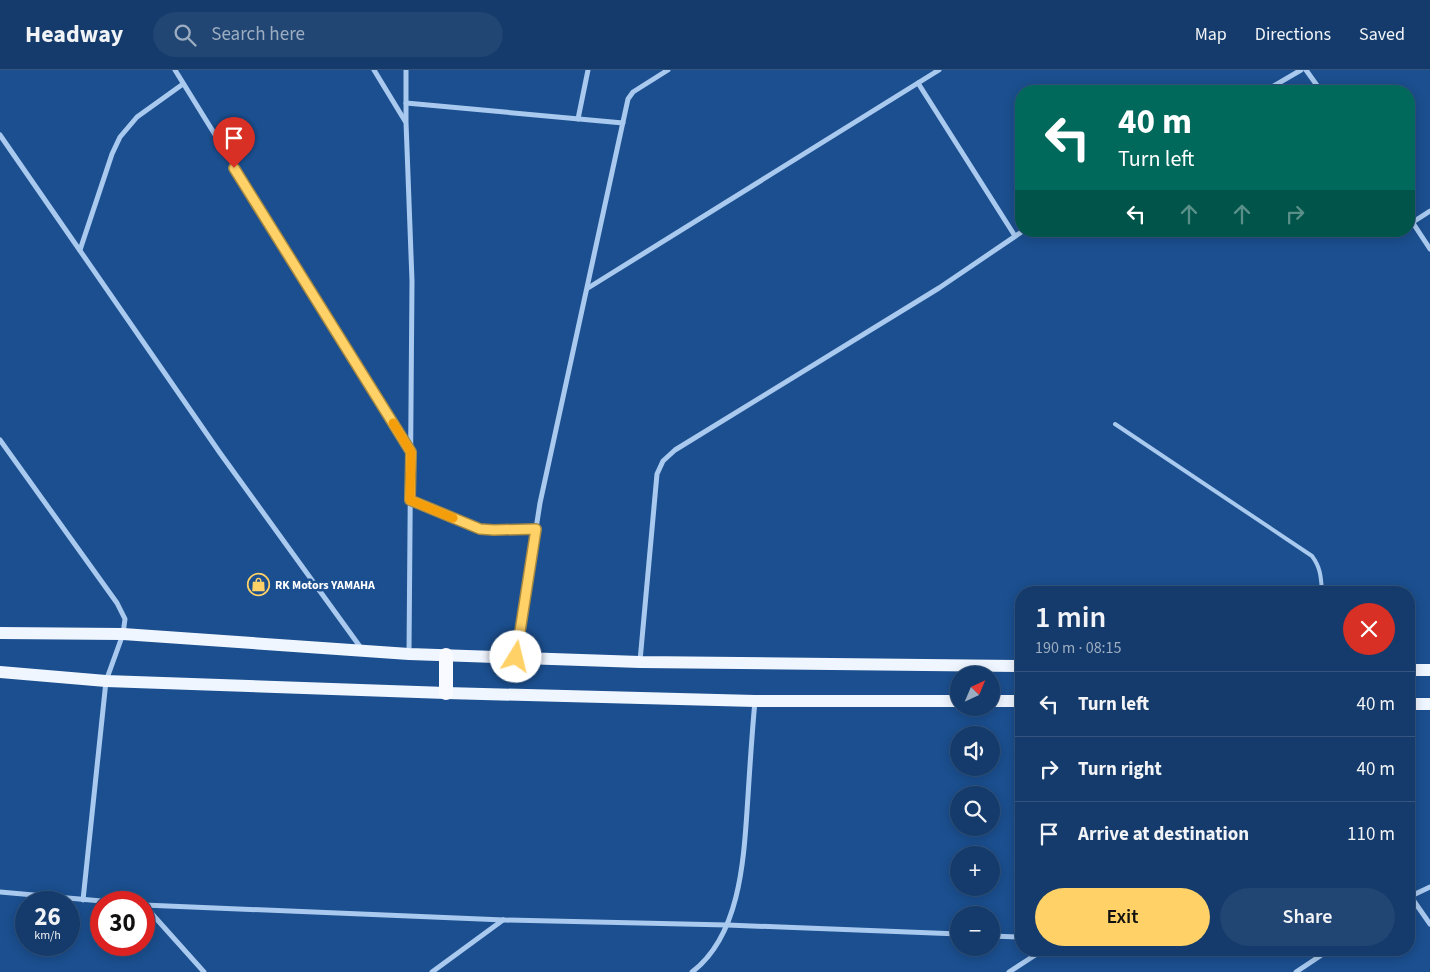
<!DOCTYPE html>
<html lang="en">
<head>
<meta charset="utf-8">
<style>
	:root { --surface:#143b6b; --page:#214673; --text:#f1f3f6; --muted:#9dadc1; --line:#33557e; --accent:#ffd166 }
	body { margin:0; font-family:"Source Sans 3",sans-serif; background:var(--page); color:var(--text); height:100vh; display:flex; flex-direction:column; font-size:19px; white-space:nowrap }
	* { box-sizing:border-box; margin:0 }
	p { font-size:16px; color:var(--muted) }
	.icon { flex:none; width:28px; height:28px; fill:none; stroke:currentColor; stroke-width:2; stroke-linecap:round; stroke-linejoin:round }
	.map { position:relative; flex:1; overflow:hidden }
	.drawer { position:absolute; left:1015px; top:516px; width:400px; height:370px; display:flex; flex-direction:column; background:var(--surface); border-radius:20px; box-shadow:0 2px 12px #0003,0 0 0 1px var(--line) }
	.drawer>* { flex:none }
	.banner { position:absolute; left:1015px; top:15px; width:400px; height:152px; border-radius:20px; box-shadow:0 2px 12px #0003,0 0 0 1px var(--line); background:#00695c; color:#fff; overflow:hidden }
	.needle { width:32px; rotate:44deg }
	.controls { position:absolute; left:950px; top:596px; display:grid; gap:10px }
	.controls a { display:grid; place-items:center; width:50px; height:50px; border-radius:50%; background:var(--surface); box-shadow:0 2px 12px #0003,0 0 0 1px var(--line); font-size:25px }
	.speed { position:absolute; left:15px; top:821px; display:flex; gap:10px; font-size:25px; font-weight:700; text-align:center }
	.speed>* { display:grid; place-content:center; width:65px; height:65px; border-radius:50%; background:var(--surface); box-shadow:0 2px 12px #0003,0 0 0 1px var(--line); line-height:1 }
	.speed small { font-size:12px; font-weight:400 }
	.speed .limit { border:8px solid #d22; background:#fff; color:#111 }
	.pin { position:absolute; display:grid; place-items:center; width:42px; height:42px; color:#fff; margin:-51px -21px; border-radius:50% 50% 50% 0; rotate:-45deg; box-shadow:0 0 5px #0007 }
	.pin .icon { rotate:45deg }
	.me { position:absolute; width:55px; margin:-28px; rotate:9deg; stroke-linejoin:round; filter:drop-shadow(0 0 4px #0008) }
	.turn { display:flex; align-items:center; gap:18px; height:105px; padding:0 20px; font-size:22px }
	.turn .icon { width:65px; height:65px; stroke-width:2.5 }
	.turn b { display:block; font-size:35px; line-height:42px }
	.lanes { display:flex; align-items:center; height:48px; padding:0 20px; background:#0003; justify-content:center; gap:25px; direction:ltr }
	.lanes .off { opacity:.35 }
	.round { display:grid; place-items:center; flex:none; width:52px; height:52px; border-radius:26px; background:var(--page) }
	.head { display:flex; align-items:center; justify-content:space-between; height:85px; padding:0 20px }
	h1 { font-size:30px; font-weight:600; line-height:38px }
	.primary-button { display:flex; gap:10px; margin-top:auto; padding:10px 20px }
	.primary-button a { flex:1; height:58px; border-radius:30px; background:var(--accent); color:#111; font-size:20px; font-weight:600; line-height:58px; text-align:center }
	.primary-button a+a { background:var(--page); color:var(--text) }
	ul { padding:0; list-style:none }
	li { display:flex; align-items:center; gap:15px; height:65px; padding:0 20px; border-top:1px solid var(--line) }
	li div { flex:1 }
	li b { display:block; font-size:19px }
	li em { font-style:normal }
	header { display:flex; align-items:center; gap:30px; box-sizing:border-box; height:70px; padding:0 25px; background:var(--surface); border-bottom:1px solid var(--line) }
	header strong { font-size:24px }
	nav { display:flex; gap:28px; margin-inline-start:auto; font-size:18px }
	.search { width:350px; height:45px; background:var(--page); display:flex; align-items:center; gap:12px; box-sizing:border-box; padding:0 18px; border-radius:28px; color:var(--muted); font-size:19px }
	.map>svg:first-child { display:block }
</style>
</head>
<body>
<header>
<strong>Headway</strong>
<div class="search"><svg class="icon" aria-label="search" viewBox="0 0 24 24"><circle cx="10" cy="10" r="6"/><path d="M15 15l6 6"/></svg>Search here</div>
<nav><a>Map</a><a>Directions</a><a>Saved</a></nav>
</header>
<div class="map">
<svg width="1430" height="902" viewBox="0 0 1430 902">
	<rect width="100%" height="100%" fill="#1b4f8f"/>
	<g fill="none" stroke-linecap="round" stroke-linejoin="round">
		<path stroke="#a9c9ee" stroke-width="4" d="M1115,354L1312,486C1321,498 1321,508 1322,522"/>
		<g stroke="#a9c9ee" stroke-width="5">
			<path d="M175,0L410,380"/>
			<path d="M374,0L405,51"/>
			<path d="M406,0V52L412,211L409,584"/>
			<path d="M1306,0L1321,21"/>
			<path d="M918,13L1015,166"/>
			<path d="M1265,21L1301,0"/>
			<path d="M406,33L623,53"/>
			<path d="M578,49L588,0"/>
			<path d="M0,65L220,383L361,578"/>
			<path d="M1409,147L1430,179"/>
			<path d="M1413,152L1430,141"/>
			<path d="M80,180L112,84L120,67L137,47L183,14"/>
			<path d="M588,218L939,0"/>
			<path d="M0,370L117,533L125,549L123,564L106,611L83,830"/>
			<path d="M411,430L480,459L495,460L536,459"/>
			<path d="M516,587L540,433L628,29L633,22L668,0"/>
			<path d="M640,591L657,404L663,391L675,380L939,218L1023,161"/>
			<path d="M1409,632L1411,600"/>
			<path d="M0,822L113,832"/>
			<path d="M1409,824L1430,854"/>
			<path d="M1409,827L1430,817"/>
			<path d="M144,835L504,850L727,855L959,864"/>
			<path d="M144,835L204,902"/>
			<path d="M991,866L1021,867"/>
			<path d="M432,902L503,850"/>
			<path d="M692,902C742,864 744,784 748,726C750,694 752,663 755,631"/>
			<path d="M1009,902L1043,880"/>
			<path d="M1296,902L1329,880"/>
		</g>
		<g stroke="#f0f6ff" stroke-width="12">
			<path d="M0,563L123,564L409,584L640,592L1021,596"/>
			<path d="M1409,600H1430"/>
			<path d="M0,602L106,611L446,623L755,631H959"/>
			<path d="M991,631H1021"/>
			<path d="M1409,634H1430"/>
		</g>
		<path stroke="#f8faff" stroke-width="14" d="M446,623V585"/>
	</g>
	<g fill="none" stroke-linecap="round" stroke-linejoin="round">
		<defs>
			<path id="route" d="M234,98L411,382L410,430L480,459L494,460L536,459L516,587"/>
		</defs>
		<use href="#route" stroke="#a68842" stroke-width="12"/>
		<use href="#route" stroke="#ffd166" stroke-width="9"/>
		<path stroke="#f59e0b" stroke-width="9" d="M393,353L411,382L410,430L453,448"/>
	</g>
	<defs>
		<symbol id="shop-ring" viewBox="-11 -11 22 22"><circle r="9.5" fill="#1b4f8f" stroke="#ffd166" stroke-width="1.5"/><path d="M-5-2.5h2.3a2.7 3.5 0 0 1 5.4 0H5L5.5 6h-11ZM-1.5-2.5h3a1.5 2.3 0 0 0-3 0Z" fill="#ffd166"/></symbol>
	</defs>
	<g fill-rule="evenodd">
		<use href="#shop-ring" x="246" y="502" width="25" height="25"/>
	</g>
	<g text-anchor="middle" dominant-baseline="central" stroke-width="5" stroke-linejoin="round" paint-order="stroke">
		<g font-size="12" font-weight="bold" fill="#fff" stroke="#1b4f8f" text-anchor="start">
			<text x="275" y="515">RK Motors YAMAHA</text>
		</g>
	</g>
</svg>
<div class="controls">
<a><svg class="needle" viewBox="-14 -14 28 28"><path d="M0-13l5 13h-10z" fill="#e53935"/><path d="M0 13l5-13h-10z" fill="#9dadc1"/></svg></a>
<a><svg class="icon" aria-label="sound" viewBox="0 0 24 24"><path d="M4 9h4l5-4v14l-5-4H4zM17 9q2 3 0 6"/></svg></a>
<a><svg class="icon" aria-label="search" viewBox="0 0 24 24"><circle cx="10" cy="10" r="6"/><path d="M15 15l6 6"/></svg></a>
<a>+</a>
<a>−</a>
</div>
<div class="speed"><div>26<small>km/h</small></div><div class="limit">30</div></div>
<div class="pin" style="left:234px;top:98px;background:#d93025"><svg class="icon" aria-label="arrive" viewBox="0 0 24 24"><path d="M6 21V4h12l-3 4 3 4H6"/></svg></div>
<svg class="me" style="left:516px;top:587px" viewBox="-20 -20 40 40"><circle r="19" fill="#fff"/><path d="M0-13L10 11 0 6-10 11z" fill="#ffd166"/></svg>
<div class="banner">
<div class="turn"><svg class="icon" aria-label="left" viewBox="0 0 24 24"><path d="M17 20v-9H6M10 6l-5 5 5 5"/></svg><div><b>40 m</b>Turn left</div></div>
<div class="lanes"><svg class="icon" aria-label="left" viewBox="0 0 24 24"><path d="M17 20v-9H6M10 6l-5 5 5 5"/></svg><svg class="icon off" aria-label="ahead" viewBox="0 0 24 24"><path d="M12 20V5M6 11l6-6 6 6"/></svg><svg class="icon off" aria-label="ahead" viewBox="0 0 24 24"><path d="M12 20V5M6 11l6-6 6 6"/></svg><svg class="icon off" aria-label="right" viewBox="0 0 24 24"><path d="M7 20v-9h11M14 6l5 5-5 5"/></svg></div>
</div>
<section class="drawer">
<div class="head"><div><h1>1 min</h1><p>190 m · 08:15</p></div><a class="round" style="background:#d93025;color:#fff"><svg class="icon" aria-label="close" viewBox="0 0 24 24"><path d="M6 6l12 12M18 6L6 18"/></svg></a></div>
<ul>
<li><svg class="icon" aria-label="left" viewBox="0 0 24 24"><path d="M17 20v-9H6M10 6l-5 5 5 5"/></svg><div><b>Turn left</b></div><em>40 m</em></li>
<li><svg class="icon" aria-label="right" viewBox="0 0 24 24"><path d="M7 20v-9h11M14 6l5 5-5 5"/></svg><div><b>Turn right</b></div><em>40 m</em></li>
<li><svg class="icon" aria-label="arrive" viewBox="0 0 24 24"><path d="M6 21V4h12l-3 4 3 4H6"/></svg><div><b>Arrive at destination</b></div><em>110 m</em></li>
</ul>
<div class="primary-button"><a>Exit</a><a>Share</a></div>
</section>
</div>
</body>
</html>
